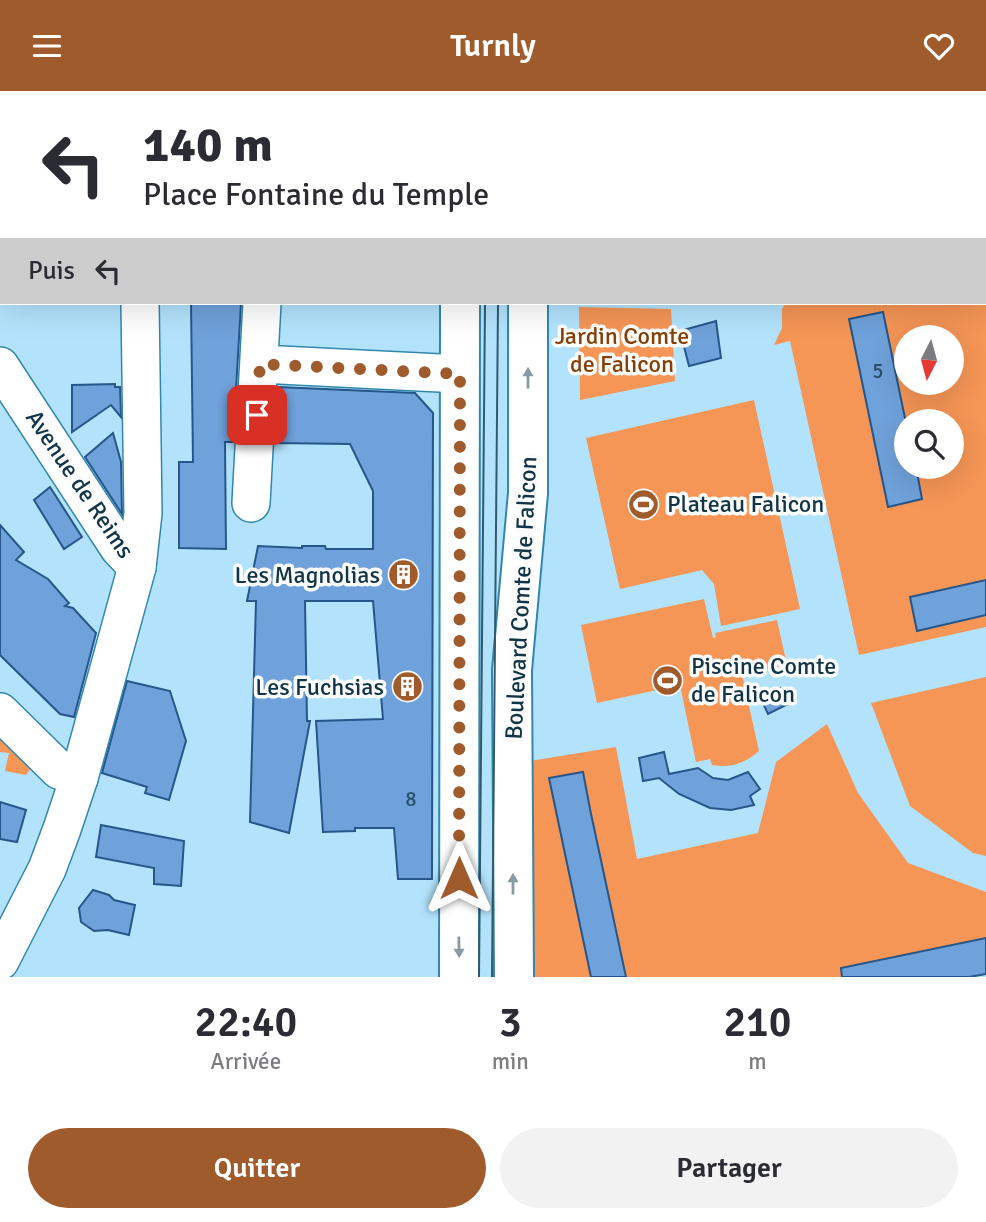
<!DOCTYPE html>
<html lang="fr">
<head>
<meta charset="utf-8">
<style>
	:root { --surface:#fff; --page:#f2f2f3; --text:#2b2b33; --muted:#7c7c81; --accent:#a05b2d }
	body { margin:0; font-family:Signika,sans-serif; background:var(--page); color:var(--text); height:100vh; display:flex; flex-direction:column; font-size:26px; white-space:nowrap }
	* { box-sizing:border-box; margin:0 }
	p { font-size:23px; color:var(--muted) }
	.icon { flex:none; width:38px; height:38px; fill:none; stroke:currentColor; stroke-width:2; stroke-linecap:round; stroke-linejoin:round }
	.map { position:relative; height:886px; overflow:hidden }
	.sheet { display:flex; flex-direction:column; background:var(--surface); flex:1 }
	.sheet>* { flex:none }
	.banner { position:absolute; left:0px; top:0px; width:987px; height:214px; box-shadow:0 7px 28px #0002; background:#fff; color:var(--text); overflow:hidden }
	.needle { width:46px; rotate:186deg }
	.fabs { position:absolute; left:894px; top:234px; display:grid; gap:14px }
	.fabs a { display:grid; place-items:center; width:70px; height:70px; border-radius:50%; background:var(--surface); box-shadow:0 7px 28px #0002; font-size:35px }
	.pin { position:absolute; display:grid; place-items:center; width:60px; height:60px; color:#fff; margin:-30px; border-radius:14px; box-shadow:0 4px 10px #0006 }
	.me { position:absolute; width:77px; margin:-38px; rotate:0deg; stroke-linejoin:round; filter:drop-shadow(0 0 5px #0008) }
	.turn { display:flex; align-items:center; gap:24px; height:147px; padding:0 28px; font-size:32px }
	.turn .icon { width:91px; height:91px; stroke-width:2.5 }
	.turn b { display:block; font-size:49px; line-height:60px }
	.then { display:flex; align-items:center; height:66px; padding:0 28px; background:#0003; gap:14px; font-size:26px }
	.eta { display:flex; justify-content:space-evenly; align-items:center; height:119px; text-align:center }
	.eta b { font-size:42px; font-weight:600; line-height:49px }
	.action { display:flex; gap:14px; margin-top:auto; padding:14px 28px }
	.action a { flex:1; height:80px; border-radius:42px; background:var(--accent); color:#fff; font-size:28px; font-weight:600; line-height:80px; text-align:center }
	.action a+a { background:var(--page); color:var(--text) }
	header { display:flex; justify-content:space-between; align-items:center; height:91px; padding:0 28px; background:var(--accent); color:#fff; font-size:32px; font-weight:600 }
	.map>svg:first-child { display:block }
</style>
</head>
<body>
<header><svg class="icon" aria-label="menu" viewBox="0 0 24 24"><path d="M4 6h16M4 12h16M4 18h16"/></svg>Turnly<svg class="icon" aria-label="heart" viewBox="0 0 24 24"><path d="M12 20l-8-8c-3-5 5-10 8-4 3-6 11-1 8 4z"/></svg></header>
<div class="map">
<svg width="986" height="886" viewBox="0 0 986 886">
	<rect width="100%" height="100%" fill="#b3e3fc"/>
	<g fill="#f59556" fill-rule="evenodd">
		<path d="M986,177V536L859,564L790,250L774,254L782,237V218L786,212H985ZM906,247H952V292H906ZM906,331H952V376H906Z"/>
		<path d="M579,216L671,218L675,290L580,309Z"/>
		<path d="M754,309L800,518L721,535L714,493L702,479L620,498L586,347Z"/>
		<path d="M704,508L713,547L716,546L715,542L777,529L787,574L742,583L759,660C744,673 730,677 712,674L710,668L696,671L680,594L597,612L581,534Z"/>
		<path d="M986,586V765L973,762L910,715L871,612Z"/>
		<path d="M827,633L858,702L908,772L986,801V847L845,886H530V670L616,656L637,768L758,742L776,671Z"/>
		<path d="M0,643L31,677L26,684L5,680L9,662L0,661Z"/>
	</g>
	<g fill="#6fa1da" stroke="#26568a" stroke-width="2">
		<path d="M191,212H241L233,351H225L226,458L179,457V371H193Z"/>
		<path d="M883,221L906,332V376H916L922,408L888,416L849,228Z"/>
		<path d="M716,230L721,267L689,275L680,240Z"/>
		<path d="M115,293V296H120L121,326L111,314L72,341V294Z"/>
		<path d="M278,296L415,302L433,322L432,788H398L394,737H355V740L323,741L316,630L383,628L373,510H305L307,630H310L289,742L250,731L256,510H247L258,455L302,457V455H325L326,458H373V400L350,353L275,352Z"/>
		<path d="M113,342L121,371L122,423L85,366Z"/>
		<path d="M50,396L82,446L64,458L34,409Z"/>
		<path d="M0,434L24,461L16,469L48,488L69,512L65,515L73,517L96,542L74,626L60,623L0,564Z"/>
		<path d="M986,489V524L917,540L910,506Z"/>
		<path d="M127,590L170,600L186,650L169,709L145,702L147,696L102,682Z"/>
		<path d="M780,597L788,613L768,623L760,606Z"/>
		<path d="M664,661L669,683L698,677L713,687L728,689L748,681L760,698L750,705L754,714L731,719L710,717L679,703L659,687L643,690L639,667Z"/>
		<path d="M583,681L590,718L626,886H591L549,687Z"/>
		<path d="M0,711L26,719L17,751L0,748Z"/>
		<path d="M101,734L184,750L181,795L154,793V777L96,766Z"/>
		<path d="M93,799L109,804L114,809L135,814L129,844L108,839L94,840L81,831L79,817Z"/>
		<path d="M986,847V883L969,886H842L841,877Z"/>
	</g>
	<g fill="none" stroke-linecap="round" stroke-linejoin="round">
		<defs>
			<g id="minor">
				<path d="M162,0L165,2"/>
				<path d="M260,273L460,283"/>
				<path d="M0,275L119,457L137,476"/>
				<path d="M251,412L262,212"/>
				<path d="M0,621L59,679L79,687"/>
				<path d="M0,870L47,778L62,738L79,687L137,476L143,422L140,212"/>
			</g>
			<g id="major">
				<path d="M274,0V2"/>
				<path d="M459,0V2"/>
				<path d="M511,0V2"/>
				<path d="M985,143H986"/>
				<path d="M459,886L460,212"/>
				<path d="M514,886L512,579L528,402V212"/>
			</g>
		</defs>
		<use href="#minor" stroke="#3187ae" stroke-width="40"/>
		<use href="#major" stroke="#3187ae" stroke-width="42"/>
		<use href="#minor" stroke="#fff" stroke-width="37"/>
		<use href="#major" stroke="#fff" stroke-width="38"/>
		<g stroke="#335a6c" stroke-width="2">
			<path d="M481,0L482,2"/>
			<path d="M494,0V2"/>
			<path d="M479,886L485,212"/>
			<path d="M492,886L498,212"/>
		</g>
	</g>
	<defs><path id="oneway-solid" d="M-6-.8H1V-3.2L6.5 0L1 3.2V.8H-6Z" transform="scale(1.75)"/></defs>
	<g fill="#889aa2">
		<use href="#oneway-solid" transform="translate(528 287) rotate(-90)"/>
		<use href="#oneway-solid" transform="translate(513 793) rotate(-90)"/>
		<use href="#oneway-solid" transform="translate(459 856) rotate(89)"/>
	</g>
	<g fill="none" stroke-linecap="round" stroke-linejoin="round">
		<path stroke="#a05b2d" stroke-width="12" stroke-dasharray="0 21.6" d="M257,324L260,273L460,283L459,787"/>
	</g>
	<defs>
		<symbol id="stadium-disc" viewBox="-11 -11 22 22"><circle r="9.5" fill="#a05b2d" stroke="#fcfcfc"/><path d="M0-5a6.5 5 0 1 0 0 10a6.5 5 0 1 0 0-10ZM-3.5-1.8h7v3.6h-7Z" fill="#fff"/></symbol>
		<symbol id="building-disc" viewBox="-11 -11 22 22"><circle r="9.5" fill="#a05b2d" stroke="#fcfcfc"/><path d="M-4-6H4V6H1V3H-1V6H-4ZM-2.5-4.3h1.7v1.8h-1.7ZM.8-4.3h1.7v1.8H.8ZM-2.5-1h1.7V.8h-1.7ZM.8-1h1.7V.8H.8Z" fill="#fff"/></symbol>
	</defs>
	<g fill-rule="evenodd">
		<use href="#stadium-disc" x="626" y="396" width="35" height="35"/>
		<use href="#building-disc" x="386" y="466" width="35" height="35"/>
		<use href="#stadium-disc" x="650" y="572" width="35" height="35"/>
		<use href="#building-disc" x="390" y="578" width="35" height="35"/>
	</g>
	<g text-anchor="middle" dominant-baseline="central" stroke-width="7" stroke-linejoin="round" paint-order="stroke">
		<g font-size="21" fill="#28506b">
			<text x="878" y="280">5</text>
			<text x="411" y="708">8</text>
		</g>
		<g font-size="24" fill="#864005" stroke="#fcfcfc">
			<text x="622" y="245">Jardin Comte<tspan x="622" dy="28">de Falicon</tspan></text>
		</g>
		<g font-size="24" fill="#113546" stroke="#fcfcfc">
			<text transform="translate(80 393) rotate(56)">Avenue de Reims</text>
			<text transform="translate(521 507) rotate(-87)">Boulevard Comte de Falicon</text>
		</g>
		<g font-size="24" fill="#113546" stroke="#fcfcfc" text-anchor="start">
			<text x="667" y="413">Plateau Falicon</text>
			<text x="380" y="484" text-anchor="end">Les Magnolias</text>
			<text x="691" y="575">Piscine Comte<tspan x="691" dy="28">de Falicon</tspan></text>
			<text x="384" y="596" text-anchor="end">Les Fuchsias</text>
		</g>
	</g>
</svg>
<div class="fabs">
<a><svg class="needle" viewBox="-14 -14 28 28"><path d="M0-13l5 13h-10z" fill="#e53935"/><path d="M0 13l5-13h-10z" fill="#7c7c81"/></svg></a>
<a><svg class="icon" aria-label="search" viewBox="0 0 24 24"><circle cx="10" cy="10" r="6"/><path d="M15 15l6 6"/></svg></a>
</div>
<div class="pin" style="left:257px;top:324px;background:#d93025"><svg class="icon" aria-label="arrive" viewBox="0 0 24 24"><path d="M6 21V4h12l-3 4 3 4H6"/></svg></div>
<svg class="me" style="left:459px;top:787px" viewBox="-20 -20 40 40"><path d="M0-17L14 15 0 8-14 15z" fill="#a05b2d" stroke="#fff" stroke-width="4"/></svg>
<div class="banner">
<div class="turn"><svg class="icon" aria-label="left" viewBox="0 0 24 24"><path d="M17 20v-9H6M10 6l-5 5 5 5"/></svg><div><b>140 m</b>Place Fontaine du Temple</div></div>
<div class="then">Puis<svg class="icon" aria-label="left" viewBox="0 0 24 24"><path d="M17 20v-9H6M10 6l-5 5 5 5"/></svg></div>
</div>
</div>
<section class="sheet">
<div class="eta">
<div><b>22:40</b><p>Arrivée</p></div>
<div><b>3</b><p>min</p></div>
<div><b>210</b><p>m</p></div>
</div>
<div class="action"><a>Quitter</a><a>Partager</a></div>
</section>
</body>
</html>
